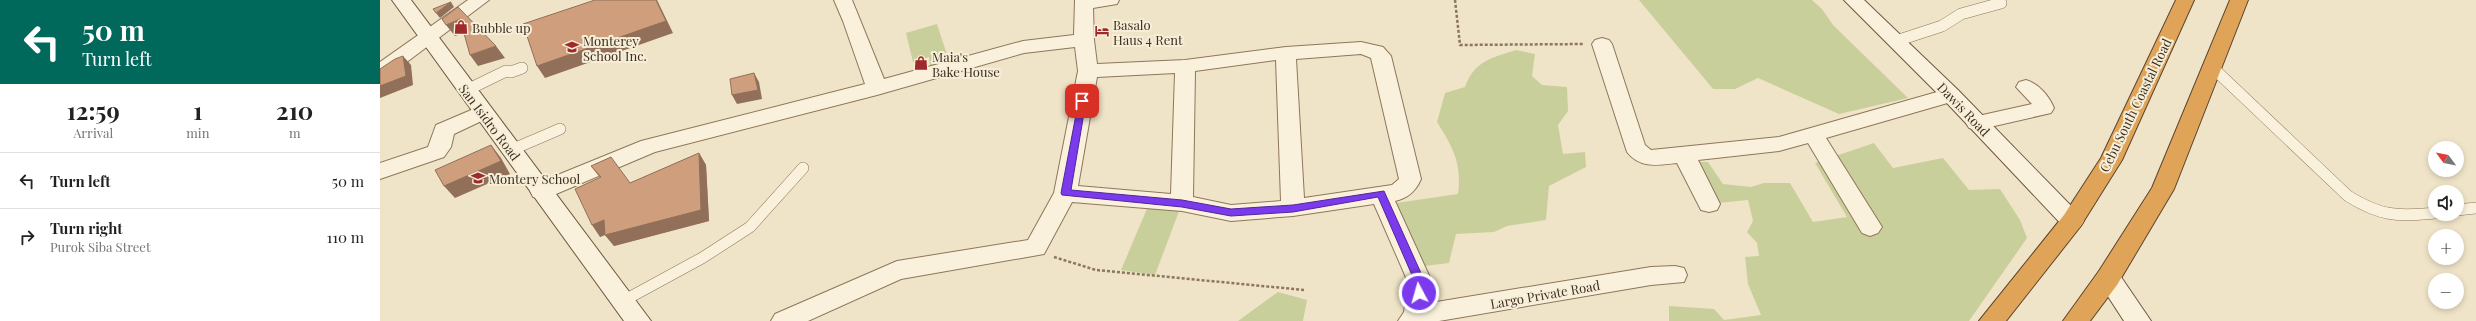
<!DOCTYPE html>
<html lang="en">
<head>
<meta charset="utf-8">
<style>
	:root { --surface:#fff; --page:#f6f6f6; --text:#222; --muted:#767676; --line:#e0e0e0 }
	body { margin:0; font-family:"Playfair Display",serif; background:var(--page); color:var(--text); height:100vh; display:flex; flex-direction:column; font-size:15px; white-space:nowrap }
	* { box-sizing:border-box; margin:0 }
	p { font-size:13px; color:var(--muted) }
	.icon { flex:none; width:22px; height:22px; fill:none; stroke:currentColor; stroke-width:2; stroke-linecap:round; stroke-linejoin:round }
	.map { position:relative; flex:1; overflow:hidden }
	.side { display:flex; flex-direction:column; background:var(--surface); width:380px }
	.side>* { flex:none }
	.banner { background:#00695c; color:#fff; overflow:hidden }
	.needle { width:26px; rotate:302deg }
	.controls { position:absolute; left:2048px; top:141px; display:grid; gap:8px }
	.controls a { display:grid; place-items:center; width:36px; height:36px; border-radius:50%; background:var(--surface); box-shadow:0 2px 6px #0003; font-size:20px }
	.pin { position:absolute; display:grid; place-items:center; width:34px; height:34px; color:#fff; margin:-17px; border-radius:8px; box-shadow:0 2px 6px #0006 }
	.me { position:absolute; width:44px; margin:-22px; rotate:354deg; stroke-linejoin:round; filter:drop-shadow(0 0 3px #0008) }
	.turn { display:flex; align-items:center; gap:14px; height:84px; padding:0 16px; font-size:18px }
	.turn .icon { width:52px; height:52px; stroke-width:2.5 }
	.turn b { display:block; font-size:28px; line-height:34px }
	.eta { display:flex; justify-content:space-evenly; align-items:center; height:68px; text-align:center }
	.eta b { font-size:24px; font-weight:700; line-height:28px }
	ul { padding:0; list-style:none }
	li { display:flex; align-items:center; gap:12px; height:56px; padding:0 16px; border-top:1px solid var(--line) }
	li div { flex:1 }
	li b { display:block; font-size:15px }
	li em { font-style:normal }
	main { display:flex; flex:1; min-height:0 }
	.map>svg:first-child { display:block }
</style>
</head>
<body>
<main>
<section class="side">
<div class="banner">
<div class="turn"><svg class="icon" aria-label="left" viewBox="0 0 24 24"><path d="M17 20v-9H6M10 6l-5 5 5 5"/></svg><div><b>50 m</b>Turn left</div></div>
</div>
<div class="eta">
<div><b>12:59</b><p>Arrival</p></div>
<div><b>1</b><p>min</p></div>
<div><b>210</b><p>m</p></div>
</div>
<ul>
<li><svg class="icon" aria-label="left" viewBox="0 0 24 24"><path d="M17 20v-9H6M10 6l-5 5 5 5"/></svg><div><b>Turn left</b></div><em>50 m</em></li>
<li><svg class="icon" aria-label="right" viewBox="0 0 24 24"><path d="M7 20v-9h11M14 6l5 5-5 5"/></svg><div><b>Turn right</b><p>Purok Siba Street</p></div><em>110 m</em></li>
</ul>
</section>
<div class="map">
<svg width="2096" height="321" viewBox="0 0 2096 321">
	<rect width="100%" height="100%" fill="#f0e4c8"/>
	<g fill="#c9cf9b">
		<path d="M1259,0H1432L1442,9L1453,25L1528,98L1459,114L1378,78L1355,89H1333Z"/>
		<path d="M557,24L569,61L550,66L549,57L533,62L526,33Z"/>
		<path d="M1136,50L1155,54L1152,76L1162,85L1187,87L1188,111L1178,125L1183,154L1205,152L1206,167L1169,186L1166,220L1127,226L1114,232L1076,234L1069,263L1045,266L1009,204L1078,194C1082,164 1073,147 1057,122L1065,93L1085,87C1094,61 1111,58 1136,50Z"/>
		<path d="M1494,143L1513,168L1563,158L1589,190L1620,189L1640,220L1647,238L1589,321H1289V306L1334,309L1344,320L1381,315L1368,284L1365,257L1379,256L1377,243L1367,232L1373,221L1368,200L1329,204L1317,162H1328L1343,184L1371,187L1384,183H1410L1433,222L1467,217L1435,163Z"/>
		<path d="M769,204L801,206L775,275L741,270Z"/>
		<path d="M898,292L927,300L923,321H858Z"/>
	</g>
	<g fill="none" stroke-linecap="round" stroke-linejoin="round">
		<defs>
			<g id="lane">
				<path d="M1516,41L1562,26L1581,14L1621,3"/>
				<path d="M1832,67L1968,196C2000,216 2018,217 2055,213"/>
				<path d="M87,90L126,71L131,72L142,68"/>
				<path d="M131,150L180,129"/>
				<path d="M2077,210L2096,208"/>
				<path d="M243,301L322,258L370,227L423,168"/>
			</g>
			<g id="street">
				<path d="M88,0H109L7,77L0,78V62Z"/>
				<path d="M454,0H472L504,79L643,41L694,35L695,0H739L737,4L713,8L714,40L717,64L805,60L906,47L981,42L1003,47L1011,56L1041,179C1036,191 1028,198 1015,201L1052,282L1050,303L1271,267L1295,266L1304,268L1307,275L1304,282L1271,285L1059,321H1018L1024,312L1028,282L994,204L913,216L851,221L802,211L692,202L664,254L521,279L428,321H391L395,314L517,261L648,240L674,193L698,71L695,47L644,53L497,95L275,152L169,197L161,199L153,197L150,191L153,185L261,141L485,84L463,21ZM981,54L991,58L1019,179L1012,185L924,198L916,59ZM896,60L901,201L851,205L813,197L815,71ZM795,73L791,194L698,186L717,77Z"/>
				<path d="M1222,38L1229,40L1232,44L1265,145L1271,150L1399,137L1571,88L1578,90L1581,95L1578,100L1446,138L1502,227L1498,233L1490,236L1482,233L1428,143L1399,151L1318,160L1340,204L1337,210L1329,212L1321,210L1297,163C1278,165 1260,169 1247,152L1212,44L1215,40Z"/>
				<path d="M1646,80C1659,84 1669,96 1674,108L1671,113L1597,130L1589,128L1586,123L1589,118L1652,104L1636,87L1639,82Z"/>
				<path d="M103,105L110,107L114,112L110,117L74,134L71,147L64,157L0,179V163L48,147L56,125Z"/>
			</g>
			<g id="secondary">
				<path d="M12,0H31L271,321H244Z"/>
				<path d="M1464,0H1484L1578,90L1700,215L1704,221L1700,227L1692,230L1684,227L1564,100Z"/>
				<path d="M1728,269L1737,271L1771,321H1744L1716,278L1719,271Z"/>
			</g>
			<g id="highway">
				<path d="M1796,0H1814L1742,160L1700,227L1626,321H1599L1684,215L1721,158Z"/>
				<path d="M1850,0H1868L1794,189L1737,285L1710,321H1683L1719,271L1772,188Z"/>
			</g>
		</defs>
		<use href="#lane" stroke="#8d765c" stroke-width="12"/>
		<use href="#street" stroke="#8d765c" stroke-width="2"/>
		<use href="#secondary" stroke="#6f573f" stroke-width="2"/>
		<use href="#highway" stroke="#5b4430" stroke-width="2"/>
		<g stroke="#8d765c" stroke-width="2.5" stroke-dasharray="3 2" stroke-linecap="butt">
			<path d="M1075,0L1080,45L1204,44"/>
			<path d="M674,257L716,270L924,290"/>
		</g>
		<use href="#lane" stroke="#faf1dc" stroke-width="11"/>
		<use href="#street" fill="#faf1dc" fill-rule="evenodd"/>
		<use href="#secondary" fill="#faf1dc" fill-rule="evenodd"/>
		<use href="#highway" fill="#e0a458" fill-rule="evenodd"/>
	</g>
	<path fill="#b2896c" d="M319,153L326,165L329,221L234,246L225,235L220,237V178L211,166L250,183Z"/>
	<g fill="#916f58">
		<path d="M276,0H277L293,33L165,78L157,66Z"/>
		<path d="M71,2L74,7L60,18L56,13Z"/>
		<path d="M80,19L89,31L75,36L66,25Z"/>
		<path d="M116,46L125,58L98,66L90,55Z"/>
		<path d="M23,56L31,65L33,85L0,98V86Z"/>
		<path d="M374,73L379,82L382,99L357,104L352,95Z"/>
		<path d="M111,145L121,158L130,174L75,198L64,186Z"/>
		<path d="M319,153L326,165L329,221L234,246L225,235Z"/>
		<path d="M224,220L232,232L220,237L212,225Z"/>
	</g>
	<g fill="#cf9f7d" stroke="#916f58">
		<path d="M215,0H276L286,21L157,66L143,24Z"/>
		<path d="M71,2L56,13L53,9Z"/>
		<path d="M78,7L116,46L90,55L80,19L66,25L62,19Z"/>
		<path d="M23,56L26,76L0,86V69L15,59Z"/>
		<path d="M374,73L378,90L352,95L350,79Z"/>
		<path d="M111,145L121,161L64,186L55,170Z"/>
		<path d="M319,153L321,210L225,235L224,220L212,225L195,189L221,177L211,166L231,157L250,183Z"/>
	</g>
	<path fill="#7c3aed" stroke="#51269a" d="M699,99L706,101L691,190L802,200L851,209L913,205L1004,191L1045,282L1043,296L1039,297L1034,293L1035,282L998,197L913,212L851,216L802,207L682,195L681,193Z"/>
	<defs>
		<symbol id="shop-bare" viewBox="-9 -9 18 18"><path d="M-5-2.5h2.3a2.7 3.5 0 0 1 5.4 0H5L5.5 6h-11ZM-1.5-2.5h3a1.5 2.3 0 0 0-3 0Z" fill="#9e2a2b" stroke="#f7eed8" stroke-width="2.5" paint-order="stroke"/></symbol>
		<symbol id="hotel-bare" viewBox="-9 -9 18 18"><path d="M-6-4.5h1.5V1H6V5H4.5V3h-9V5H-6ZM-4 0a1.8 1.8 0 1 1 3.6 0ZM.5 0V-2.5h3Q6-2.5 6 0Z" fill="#9e2a2b" stroke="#f7eed8" stroke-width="2.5" paint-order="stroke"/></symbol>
		<symbol id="school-bare" viewBox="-9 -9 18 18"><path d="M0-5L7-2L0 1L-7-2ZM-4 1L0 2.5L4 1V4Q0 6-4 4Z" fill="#9e2a2b" stroke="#f7eed8" stroke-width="2.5" paint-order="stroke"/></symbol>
	</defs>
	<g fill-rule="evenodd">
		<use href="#shop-bare" x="71" y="17" width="20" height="20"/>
		<use href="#hotel-bare" x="712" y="21" width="20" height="20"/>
		<use href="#school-bare" x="182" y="37" width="20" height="20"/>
		<use href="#shop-bare" x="531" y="53" width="20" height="20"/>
		<use href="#school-bare" x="88" y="168" width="20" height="20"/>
	</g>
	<g text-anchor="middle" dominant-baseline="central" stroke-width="4" stroke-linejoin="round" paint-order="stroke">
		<g font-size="13" fill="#3d2e20" stroke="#f7eed8" text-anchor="start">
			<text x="733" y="24">Basalo<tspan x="733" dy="15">Haus 4 Rent</tspan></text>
			<text x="92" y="27">Bubble up</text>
			<text x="203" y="40">Monterey<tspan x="203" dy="15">School Inc.</tspan></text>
			<text x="552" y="56">Maia's<tspan x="552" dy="15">Bake House</tspan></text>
			<text x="109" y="178">Montery School</text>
		</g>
		<g font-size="13" fill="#3d2e20" stroke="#f7eed8">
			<text transform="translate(1755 105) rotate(-64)">Cebu South Coastal Road</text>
			<text transform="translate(1584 109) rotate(46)">Dawis Road</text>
			<text transform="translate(110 122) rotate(53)">San Isidro Road</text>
			<text transform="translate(1165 294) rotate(-10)">Largo Private Road</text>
		</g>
	</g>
</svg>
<div class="controls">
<a><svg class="needle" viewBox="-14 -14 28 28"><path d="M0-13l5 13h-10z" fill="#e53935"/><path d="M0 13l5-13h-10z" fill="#767676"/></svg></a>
<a><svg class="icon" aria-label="sound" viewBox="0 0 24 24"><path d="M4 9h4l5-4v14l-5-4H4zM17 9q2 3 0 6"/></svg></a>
<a>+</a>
<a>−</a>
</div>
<div class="pin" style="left:702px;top:101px;background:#d93025"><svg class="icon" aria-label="arrive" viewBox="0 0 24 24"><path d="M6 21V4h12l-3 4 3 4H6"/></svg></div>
<svg class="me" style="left:1039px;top:293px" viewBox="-20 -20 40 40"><circle r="17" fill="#7c3aed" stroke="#fff" stroke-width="3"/><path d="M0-11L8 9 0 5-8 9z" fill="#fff"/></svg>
</div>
</main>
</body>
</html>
